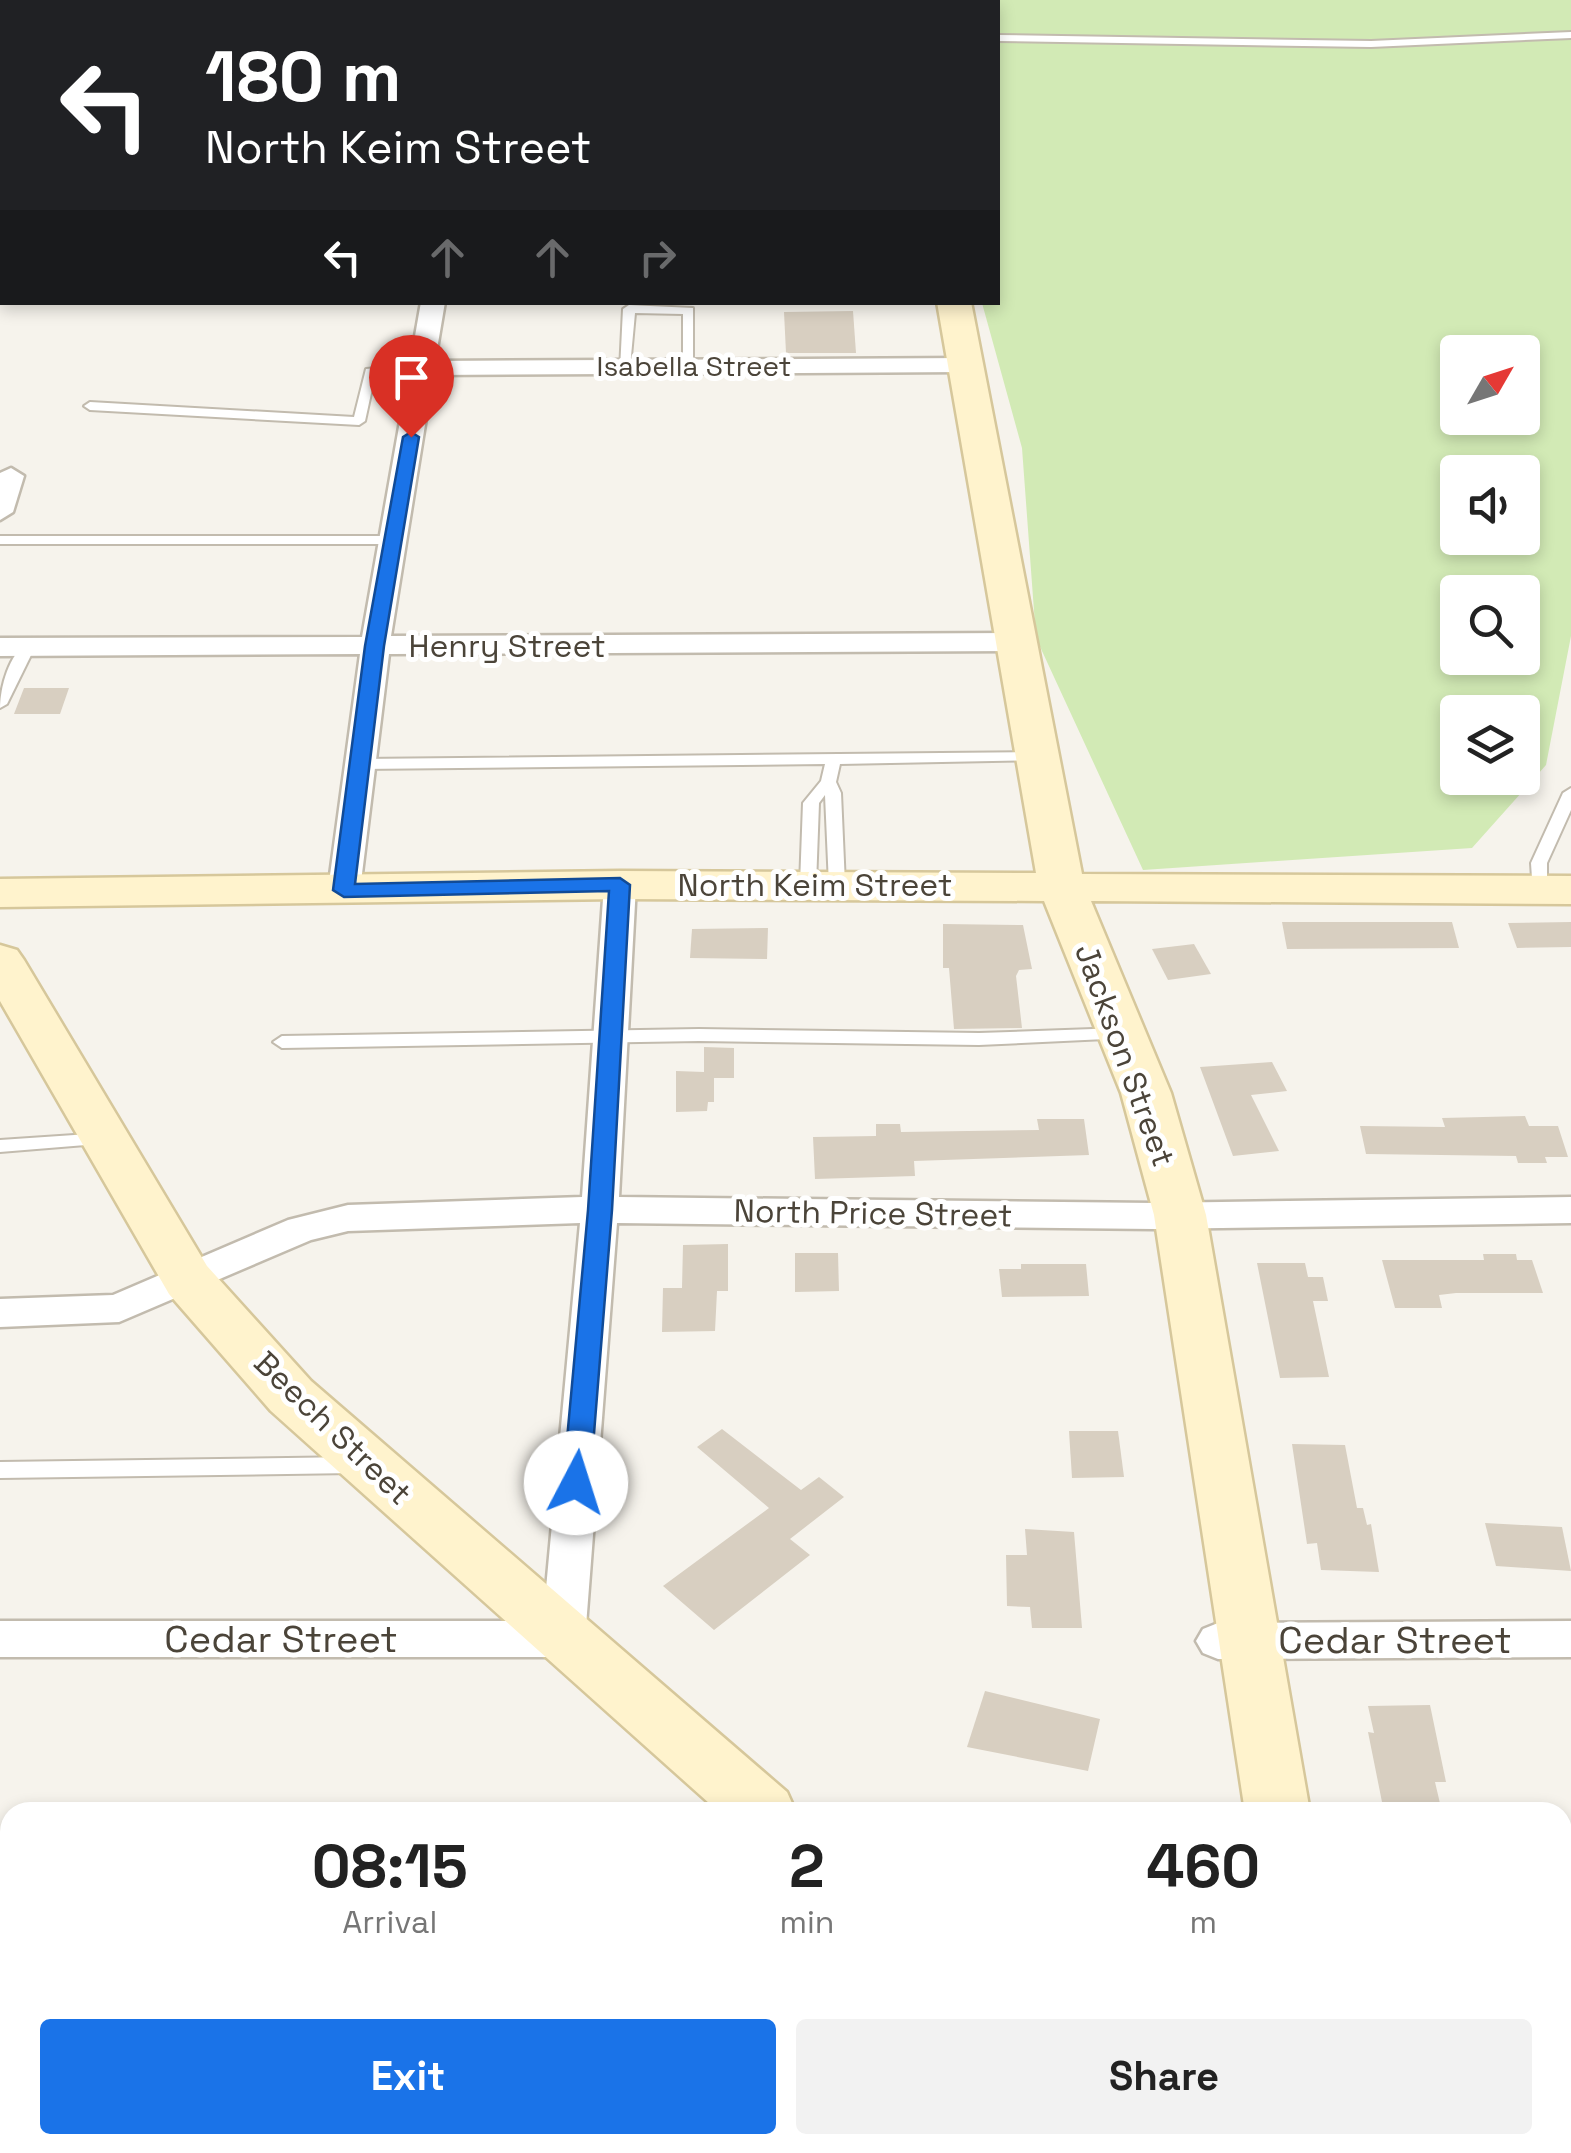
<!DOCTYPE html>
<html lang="en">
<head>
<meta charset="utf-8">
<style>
	:root { --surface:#fff; --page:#f2f2f2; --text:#222; --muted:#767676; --accent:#1a73e8 }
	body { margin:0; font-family:"Space Grotesk",sans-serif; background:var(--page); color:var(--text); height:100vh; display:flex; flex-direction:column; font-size:38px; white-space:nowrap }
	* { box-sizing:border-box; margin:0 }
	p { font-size:32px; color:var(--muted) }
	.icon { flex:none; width:55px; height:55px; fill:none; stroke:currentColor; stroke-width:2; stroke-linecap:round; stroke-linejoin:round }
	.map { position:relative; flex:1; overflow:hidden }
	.panel { position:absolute; left:0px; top:1802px; width:1572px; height:352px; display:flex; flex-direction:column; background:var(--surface); border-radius:30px 30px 0 0; box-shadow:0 5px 15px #0003 }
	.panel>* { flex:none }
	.top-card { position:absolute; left:0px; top:0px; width:1000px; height:305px; box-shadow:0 5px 15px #0003; background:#202124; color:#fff; overflow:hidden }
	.needle { width:65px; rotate:51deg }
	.buttons { position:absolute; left:1440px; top:335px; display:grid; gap:20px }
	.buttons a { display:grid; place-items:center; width:100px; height:100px; border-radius:10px; background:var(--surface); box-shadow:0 5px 15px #0003; font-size:50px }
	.pin { position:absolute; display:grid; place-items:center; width:85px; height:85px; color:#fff; margin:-102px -42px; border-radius:50% 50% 50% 0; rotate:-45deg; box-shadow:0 0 10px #0007 }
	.pin .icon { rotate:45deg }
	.me { position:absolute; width:110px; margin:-55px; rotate:5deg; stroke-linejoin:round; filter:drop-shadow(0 0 8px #0008) }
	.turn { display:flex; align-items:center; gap:35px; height:210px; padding:0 40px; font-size:45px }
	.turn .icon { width:130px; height:130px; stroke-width:2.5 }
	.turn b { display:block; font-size:70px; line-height:85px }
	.lanes { display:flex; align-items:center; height:95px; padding:0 40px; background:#0003; justify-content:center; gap:50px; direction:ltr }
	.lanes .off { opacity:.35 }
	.eta { display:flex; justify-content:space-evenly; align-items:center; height:170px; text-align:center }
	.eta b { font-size:60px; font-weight:700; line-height:70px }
	.action { display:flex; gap:20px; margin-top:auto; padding:20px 40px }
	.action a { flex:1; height:115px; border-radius:10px; background:var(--accent); color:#fff; font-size:40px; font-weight:700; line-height:115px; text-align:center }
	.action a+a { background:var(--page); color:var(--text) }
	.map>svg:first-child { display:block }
</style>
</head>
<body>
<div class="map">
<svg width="1571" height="2153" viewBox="0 0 1571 2153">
	<rect width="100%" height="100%" fill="#f6f3ec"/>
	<path fill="#d2eab5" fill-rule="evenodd" d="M949,0H1571V636L1546,765L1472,848L1143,870L1036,638L1022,448L982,303L998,302V2ZM1458,352H1522V418H1458ZM1458,472H1522V538H1458ZM1458,592H1522V658H1458ZM1458,712H1522V778H1458Z"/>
	<g fill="#d8cfc1">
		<path d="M853,311L856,353H786L784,312Z"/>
		<path d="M24,688H69L60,714H14Z"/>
		<path d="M1282,922H1452L1459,948L1287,949Z"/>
		<path d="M1571,922V947L1517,948L1508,923Z"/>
		<path d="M943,924L1023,925L1032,969L1019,970L1016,976L1022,1028L954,1029L949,968H943Z"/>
		<path d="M768,928L767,959L690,958L692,929Z"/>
		<path d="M1194,944L1211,974L1168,980L1152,949Z"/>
		<path d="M704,1047L734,1048V1078H714V1102H708L707,1111L676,1112V1071L704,1072Z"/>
		<path d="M1272,1062L1287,1091L1251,1095L1279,1151L1233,1156L1200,1067Z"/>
		<path d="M1525,1116L1529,1126H1558L1568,1157H1545L1547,1163H1518L1516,1156L1366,1154L1360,1126L1445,1127L1442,1118Z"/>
		<path d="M1037,1119H1084L1089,1155L914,1161L915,1176L815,1179L813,1137L876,1136V1124H900L901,1132L1039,1130Z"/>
		<path d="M728,1244V1291H717L715,1331L662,1332L663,1288H682L683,1245Z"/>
		<path d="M795,1253H838L839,1291L795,1292Z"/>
		<path d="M1483,1254H1516L1517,1260H1532L1543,1293H1456L1439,1295L1442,1308H1395L1382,1260H1484Z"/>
		<path d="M1257,1263H1305L1308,1277H1323L1328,1301H1313L1329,1377L1280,1378Z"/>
		<path d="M1021,1264H1086L1089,1296L1002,1297L999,1269H1021Z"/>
		<path d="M722,1429L801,1490L819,1477L844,1497L790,1539L810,1555L714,1630L663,1586L769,1508L697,1447Z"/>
		<path d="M1069,1431H1118L1124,1477L1072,1478Z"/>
		<path d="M1292,1444L1345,1445L1357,1508H1363L1367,1525L1371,1524L1379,1572L1321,1570L1317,1543L1307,1544Z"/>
		<path d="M1485,1523L1562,1527L1571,1571L1496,1566Z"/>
		<path d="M1025,1529L1074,1532L1082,1628H1032L1030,1607L1007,1606L1006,1555H1027Z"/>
		<path d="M985,1691L1100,1719L1088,1771L967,1747Z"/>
		<path d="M1430,1705L1446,1782H1435L1442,1812H1384L1368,1732L1374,1733L1368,1706Z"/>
	</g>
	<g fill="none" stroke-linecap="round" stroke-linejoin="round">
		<defs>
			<g id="lane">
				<path d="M1571,32V38L1371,47L998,41V35L1371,41Z"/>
				<rect x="0" y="71" width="2" height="6"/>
				<rect x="0" y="89" width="2" height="6"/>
				<path d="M629,305L693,308V369L683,366V314L635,313L630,367L620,370L623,309Z"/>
				<path d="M423,364L429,368L427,371L375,375L365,421L359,425L90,410L84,406L90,402L354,417L366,369Z"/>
				<path d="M0,536H393L400,540L393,544H0Z"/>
				<path d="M28,643L35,647L7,704L0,708C0,688 9,653 28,643Z"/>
				<path d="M1035,752L1040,754L1043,757L1040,760L840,764L836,782L841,793L845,885L837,890L829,885L825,795L819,803L816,885L808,890L800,885L803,803L821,781L825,764L360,769L352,764L360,759Z"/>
				<path d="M1571,788V810L1547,863V890L1539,895L1533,893L1531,863L1563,793Z"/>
				<path d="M1121,1028L1130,1034L1127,1038L979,1045L699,1041L282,1048L273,1042L282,1036L699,1029L979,1033Z"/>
				<path d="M104,1133L110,1135L113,1139L110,1143L0,1152V1140Z"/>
				<path d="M354,1457L361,1460L364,1465L361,1470L354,1473L0,1478V1462Z"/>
			</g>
			<g id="street">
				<rect x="0" y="283" width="2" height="14"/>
				<path d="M421,302H445L435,361L965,358L977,365L965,372L433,375L391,636L1013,633L1027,642L1013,651L389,654L360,890L355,897H333L328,890L360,654L0,656V638L362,637Z"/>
				<path d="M11,468L24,476L13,512L0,520V473Z"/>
				<path d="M620,875L636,885L619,1197L1154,1203L1571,1197V1223L1154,1229L617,1223L585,1639L578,1651L563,1657H0V1621H543L580,1223L348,1231L311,1240L119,1322L0,1327V1299L113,1295L288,1220L348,1205L582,1197L604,885Z"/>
				<path d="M1571,1621V1657L1218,1659L1203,1653L1196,1641L1203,1629L1218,1623Z"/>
			</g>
			<g id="secondary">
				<path d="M887,0H915V2H888Z"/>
				<path d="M937,302H971L1082,874L1571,876V904L1091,901L1171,1093L1206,1215L1310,1812H1245L1154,1215L1121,1093L1044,901L620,899L0,907V879L620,871L1036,873Z"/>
				<path d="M0,945L17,950L24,960L207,1266L311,1381L787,1792L796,1812H719L271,1411L169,1294L0,1001Z"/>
				<path d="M1084,2145H1161L1164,2153H1087Z"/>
				<path d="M1265,2145H1337L1334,2153H1262Z"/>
			</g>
		</defs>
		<use href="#lane" stroke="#c2bbae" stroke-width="4"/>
		<use href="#street" stroke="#c2bbae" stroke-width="5"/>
		<use href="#secondary" stroke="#d6c79b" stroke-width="5"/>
		<use href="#lane" fill="#fff" fill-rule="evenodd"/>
		<use href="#street" fill="#fff" fill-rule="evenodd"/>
		<use href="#secondary" fill="#fff3cd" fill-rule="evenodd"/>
	</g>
	<path fill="#1a73e8" stroke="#114b97" stroke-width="2.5" d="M411,432L419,437L384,646L355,884L620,878L630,885L612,1210L590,1483L576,1493L563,1483L588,1210L609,891L344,897L333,890L365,646L403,437Z"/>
	<g text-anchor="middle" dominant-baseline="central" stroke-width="10" stroke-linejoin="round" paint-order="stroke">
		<g font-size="28" fill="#4b4439" stroke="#fff">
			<text x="694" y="366">Isabella Street</text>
		</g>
		<g font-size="32" fill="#4b4439" stroke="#fff">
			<text x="507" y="646">Henry Street</text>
			<text x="815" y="885">North Keim Street</text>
			<text transform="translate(1125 1055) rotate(70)">Jackson Street</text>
			<text transform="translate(873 1213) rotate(1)">North Price Street</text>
			<text transform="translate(333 1428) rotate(44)">Beech Street</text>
		</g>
		<g font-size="38" fill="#4b4439" stroke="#fff">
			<text x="281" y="1639">Cedar Street</text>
			<text x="1395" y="1640">Cedar Street</text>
		</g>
	</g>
</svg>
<div class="buttons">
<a><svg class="needle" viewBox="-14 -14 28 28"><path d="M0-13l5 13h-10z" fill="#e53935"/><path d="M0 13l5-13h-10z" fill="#767676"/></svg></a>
<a><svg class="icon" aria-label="sound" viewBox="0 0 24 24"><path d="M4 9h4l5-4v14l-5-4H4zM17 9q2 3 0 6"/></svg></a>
<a><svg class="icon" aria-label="search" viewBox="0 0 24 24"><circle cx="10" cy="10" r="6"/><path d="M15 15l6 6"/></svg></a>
<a><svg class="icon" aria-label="layers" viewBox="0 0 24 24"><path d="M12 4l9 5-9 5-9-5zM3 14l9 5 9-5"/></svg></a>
</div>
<div class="pin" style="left:411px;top:437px;background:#d93025"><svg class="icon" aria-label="arrive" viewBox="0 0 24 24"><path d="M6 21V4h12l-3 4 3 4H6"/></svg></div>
<svg class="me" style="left:576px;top:1483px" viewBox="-20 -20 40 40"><circle r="19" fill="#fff"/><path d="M0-13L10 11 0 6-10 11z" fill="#1a73e8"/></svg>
<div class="top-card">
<div class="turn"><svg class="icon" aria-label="left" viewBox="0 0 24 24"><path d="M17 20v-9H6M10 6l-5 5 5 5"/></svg><div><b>180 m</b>North Keim Street</div></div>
<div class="lanes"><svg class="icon" aria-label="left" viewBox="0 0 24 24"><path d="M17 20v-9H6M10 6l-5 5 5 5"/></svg><svg class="icon off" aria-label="ahead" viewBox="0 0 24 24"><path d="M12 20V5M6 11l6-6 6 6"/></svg><svg class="icon off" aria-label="ahead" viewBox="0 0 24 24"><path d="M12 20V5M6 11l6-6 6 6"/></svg><svg class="icon off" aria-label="right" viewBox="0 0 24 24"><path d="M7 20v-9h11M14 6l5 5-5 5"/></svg></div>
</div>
<section class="panel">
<div class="eta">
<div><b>08:15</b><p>Arrival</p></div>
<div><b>2</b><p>min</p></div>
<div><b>460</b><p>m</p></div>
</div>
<div class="action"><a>Exit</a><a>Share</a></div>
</section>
</div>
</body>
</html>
